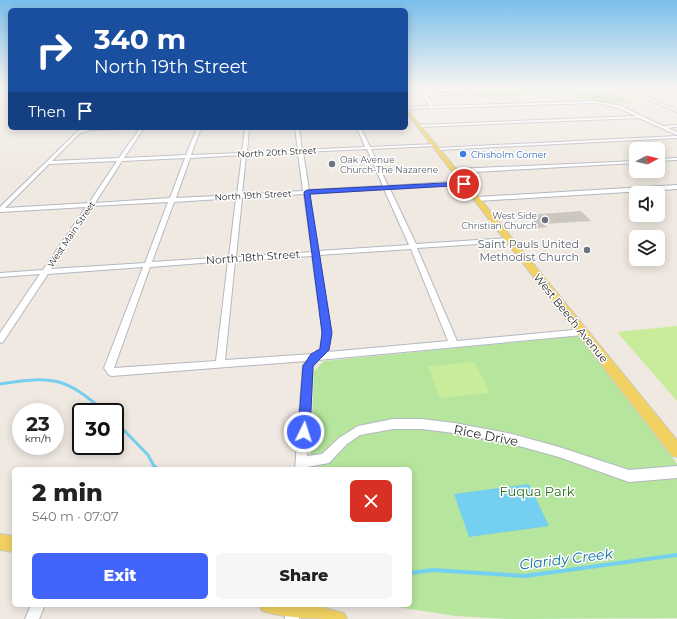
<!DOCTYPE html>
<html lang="en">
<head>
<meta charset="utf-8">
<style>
	:root { --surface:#fff; --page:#f6f6f6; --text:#222; --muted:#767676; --accent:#4264fb }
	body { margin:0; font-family:Montserrat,sans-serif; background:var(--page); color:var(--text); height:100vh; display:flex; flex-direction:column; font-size:15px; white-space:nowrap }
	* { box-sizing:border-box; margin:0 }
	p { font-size:13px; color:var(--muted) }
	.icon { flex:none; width:22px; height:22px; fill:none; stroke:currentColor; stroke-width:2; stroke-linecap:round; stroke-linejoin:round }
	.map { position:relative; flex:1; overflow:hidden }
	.panel { position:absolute; left:12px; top:467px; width:400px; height:140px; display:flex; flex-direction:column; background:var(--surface); border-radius:6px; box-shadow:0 2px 10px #0003 }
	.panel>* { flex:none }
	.top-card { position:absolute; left:8px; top:8px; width:400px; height:122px; border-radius:6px; box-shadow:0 2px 10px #0003; background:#1a4fa0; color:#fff; overflow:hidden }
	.needle { width:26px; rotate:83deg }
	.controls { position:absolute; left:629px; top:142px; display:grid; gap:8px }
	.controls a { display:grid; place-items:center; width:36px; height:36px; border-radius:6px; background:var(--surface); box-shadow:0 2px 10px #0003; font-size:20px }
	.speed { position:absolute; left:12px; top:403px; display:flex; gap:8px; font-size:20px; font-weight:700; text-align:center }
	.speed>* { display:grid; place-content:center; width:52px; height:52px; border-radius:50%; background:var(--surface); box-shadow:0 2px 10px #0003; line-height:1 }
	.speed small { font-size:10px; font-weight:400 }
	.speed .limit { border:2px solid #111; border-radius:6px; background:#fff; color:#111 }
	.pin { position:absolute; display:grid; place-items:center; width:34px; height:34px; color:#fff; margin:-17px; border:2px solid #fff; border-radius:50%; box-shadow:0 1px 4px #0007 }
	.me { position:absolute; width:44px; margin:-22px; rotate:4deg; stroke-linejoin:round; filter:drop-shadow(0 0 3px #0008) }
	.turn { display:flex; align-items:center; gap:14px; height:84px; padding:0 20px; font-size:18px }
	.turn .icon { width:52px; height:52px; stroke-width:2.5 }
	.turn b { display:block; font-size:28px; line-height:34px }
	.then { display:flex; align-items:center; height:38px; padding:0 20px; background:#0003; gap:8px; font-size:15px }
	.round { display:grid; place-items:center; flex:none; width:42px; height:42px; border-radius:6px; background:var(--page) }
	.head { display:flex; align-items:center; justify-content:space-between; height:68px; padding:0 20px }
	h1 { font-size:24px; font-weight:800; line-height:30px }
	.action { display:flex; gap:8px; margin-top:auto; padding:8px 20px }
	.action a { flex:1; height:46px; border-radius:6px; background:var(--accent); color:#fff; font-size:16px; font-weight:800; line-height:46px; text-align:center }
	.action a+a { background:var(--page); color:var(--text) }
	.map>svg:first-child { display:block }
</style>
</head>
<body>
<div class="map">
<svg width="677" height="619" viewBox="0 0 677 619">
	<rect width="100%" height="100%" fill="#efe9e1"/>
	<g fill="#b6e59e">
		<path d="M463,88H622L630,92L612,93L633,103C611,103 589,104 570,94L475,97Z"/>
		<path d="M579,336L677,464V618L511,619L456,616L384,605H410V469H310L314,371L324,361Z"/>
	</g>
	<g fill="#c9ec9a">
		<path d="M677,326V401L617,332Z"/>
		<path d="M475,362L490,393L440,398L428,366Z"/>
	</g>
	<path fill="#75cff0" d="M529,484L549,526L469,537L454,494Z"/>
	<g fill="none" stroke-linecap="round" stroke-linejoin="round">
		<g stroke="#75cff0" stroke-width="1">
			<path d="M525,88L585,94L611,99"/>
			<path d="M587,94L603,89"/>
		</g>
		<g stroke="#75cff0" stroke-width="3">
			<path d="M0,384C52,376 64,376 105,412"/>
			<path d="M115,421L148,455L155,468"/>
		</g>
		<g stroke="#75cff0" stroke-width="4">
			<path d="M155,467L156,469"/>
			<path d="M410,573L433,570L525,576L677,555"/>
		</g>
	</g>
	<path fill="#cbc7bf" d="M581,211L591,221L544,224L547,227L538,228L527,215Z"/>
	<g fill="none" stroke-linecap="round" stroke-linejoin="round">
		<defs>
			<g id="minor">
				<path d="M622,88H627L634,91L677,88V89L638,93L677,110V112Z"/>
				<path d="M460,92L466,94L426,96L434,106L595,101L621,106L663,126L677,125V127L667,128L677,132V135L639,118L419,127L417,126L419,125L636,116L619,108L595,103L406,109V107L430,106L422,94Z"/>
				<path d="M90,128H121L119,129L91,130L80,133L52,161L119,158L140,128H144L124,158L186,155L197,128H201L191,155L242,153L245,128H249L247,152L298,150L295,128H299L302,150L365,147L357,128H361L370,147L436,144V145L434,146L371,149L388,186L464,181L467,183L464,185L390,189L416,244L509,238L512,240L509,242L417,248L457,341L583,329L586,330L587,332L586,334L583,335L318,360L313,366L307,456L322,454L339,438L358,426L393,419H422L454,423L512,434L559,447L629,470L677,466V478L629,482L559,457L512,444L454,433L422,429H393L360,435L347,444L329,463L307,467V469H295L303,365L306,361L112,376L109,375L104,368L143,267L48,274L3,342L0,343V333L40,274L0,277V273L43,270L86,207L0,212V207L78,131ZM367,149L383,186L309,190L303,152ZM298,153L303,191L242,194L246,155ZM242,155L237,195L176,198L190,158ZM185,158L170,198L95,203L122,161ZM117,161L89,203L5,208L49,164ZM384,189L409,245L318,251L309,194ZM304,194L312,252L236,257L242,198ZM236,198L229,257L152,262L174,202ZM168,202L145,263L51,269L92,206ZM411,249L448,341L328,352L331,333L319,255ZM312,256L323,333L320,349L313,354L225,360L235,261ZM228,261L216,361L114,368L150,267Z"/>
				<path d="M677,136V138L437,150L435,149L437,148Z"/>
				<path d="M677,158V160L658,161V159Z"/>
				<path d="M636,161V163L455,173L452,171L455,169Z"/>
				<path d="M677,185V189L477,201L474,199L477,197Z"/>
				<path d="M31,605H45L39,619H25Z"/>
				<path d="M286,605H300L299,619H285Z"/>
			</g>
			<g id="major">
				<path d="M406,108L677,440V457L672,456L406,112Z"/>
				<path d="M0,534L14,536V552L0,550Z"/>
				<path d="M259,605H313L344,613L347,619C319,619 288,619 262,611Z"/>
			</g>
		</defs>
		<use href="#minor" stroke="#b4b7c1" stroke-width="2"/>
		<use href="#major" stroke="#c9c9c9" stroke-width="2"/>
		<use href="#minor" fill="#fff" fill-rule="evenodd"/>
		<use href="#major" fill="#f2d163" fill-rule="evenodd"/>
	</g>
	<linearGradient id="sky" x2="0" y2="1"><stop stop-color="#7abfeb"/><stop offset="0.5" stop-color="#f8f5f2"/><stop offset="1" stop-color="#f8f5f2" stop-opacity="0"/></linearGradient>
	<rect width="677" height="175" fill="url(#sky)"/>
	<path fill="#4264fb" stroke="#2b41a3" d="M464,182L467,184V185L310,194L332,333L329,350L313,366L310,432L308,436L304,437L300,436L298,432L303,366L311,354L320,349L322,333L304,192L307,190Z"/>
	<circle fill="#3f7fe0" stroke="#fff" stroke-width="1.5" cx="463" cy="154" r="4"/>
	<g fill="#6b7280" stroke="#fff" stroke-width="1.5">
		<circle cx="332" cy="164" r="4"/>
		<circle cx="545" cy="220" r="4"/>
		<circle cx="587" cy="250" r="4"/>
	</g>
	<g text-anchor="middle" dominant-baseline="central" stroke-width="3" stroke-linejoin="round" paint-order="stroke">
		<g font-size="9" fill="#2e2e2e" stroke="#fff">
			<text transform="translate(277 152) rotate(-3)">North 20th Street</text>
			<text transform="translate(253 195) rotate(-3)">North 19th Street</text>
			<text transform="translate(71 234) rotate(-56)">West Main Street</text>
		</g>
		<g font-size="9" fill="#366cbe" stroke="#fff" text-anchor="start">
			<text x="471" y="154">Chisholm Corner</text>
		</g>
		<g font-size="9" fill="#5b616d" stroke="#fff" text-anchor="start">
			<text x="340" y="159">Oak Avenue<tspan x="340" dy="10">Church-The Nazarene</tspan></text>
			<text x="537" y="215" text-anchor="end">West Side<tspan x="537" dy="10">Christian Church</tspan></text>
		</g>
		<g font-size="11" fill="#5b616d" stroke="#fff" text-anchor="end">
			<text x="579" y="244">Saint Pauls United<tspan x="579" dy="13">Methodist Church</tspan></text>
		</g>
		<g font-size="11" fill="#2e2e2e" stroke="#fff">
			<text transform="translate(253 257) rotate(-4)">North 18th Street</text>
			<text transform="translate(571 318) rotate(51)">West Beech Avenue</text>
		</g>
		<g font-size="13" fill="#2e2e2e" stroke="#fff">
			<text transform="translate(486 435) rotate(11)">Rice Drive</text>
		</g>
		<g font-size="13" fill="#2c6e1b" stroke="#fff">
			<text x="537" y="491">Fuqua Park</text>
		</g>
		<g font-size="14" font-style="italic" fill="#0d6fa3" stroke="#fff">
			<text transform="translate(566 559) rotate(-7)">Claridy Creek</text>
		</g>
	</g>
</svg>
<div class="controls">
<a><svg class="needle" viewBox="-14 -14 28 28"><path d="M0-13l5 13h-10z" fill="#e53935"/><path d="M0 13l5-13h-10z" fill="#767676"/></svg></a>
<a><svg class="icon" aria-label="sound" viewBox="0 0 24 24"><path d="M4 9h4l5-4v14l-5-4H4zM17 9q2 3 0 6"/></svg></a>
<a><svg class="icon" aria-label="layers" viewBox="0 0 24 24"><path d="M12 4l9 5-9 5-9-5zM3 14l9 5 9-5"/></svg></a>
</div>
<div class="speed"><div>23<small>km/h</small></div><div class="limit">30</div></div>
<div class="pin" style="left:464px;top:184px;background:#d93025"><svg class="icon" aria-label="arrive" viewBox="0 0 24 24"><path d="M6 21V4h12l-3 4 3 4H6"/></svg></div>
<svg class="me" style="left:304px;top:432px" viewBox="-20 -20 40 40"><circle r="17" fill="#4264fb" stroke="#fff" stroke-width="3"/><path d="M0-11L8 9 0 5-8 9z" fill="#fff"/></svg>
<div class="top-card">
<div class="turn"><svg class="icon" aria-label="right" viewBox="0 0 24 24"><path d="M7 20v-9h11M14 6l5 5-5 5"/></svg><div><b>340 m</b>North 19th Street</div></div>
<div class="then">Then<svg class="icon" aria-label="arrive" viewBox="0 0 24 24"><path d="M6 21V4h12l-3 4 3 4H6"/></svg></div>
</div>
<section class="panel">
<div class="head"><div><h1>2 min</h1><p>540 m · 07:07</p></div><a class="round" style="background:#d93025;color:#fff"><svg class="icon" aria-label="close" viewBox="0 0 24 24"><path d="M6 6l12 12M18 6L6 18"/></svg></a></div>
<div class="action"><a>Exit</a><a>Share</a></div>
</section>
</div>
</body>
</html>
